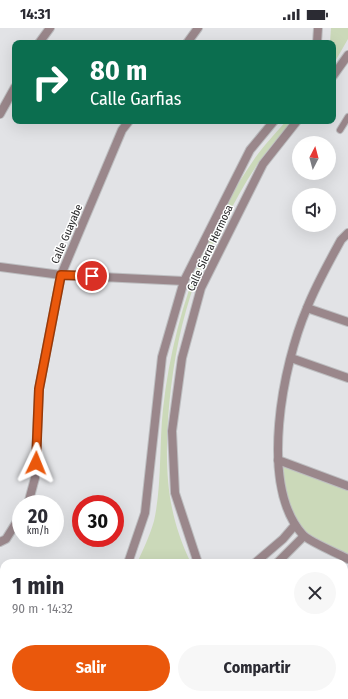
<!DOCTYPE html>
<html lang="es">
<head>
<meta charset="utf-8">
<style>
	:root { --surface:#fff; --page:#f7f7f7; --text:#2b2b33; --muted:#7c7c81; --accent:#ea580c }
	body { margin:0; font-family:"Fira Sans Condensed",sans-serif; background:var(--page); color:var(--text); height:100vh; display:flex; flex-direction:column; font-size:15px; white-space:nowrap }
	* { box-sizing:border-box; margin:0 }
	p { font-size:13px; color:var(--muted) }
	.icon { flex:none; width:22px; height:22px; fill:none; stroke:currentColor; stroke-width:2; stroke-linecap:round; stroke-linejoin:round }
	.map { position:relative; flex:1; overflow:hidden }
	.drawer { position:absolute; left:0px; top:531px; width:348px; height:140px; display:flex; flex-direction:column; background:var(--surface); border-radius:12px 12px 0 0; box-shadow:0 4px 16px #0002 }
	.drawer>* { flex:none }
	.banner { position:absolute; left:12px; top:12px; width:324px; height:84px; border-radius:8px; box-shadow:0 4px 16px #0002; background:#0b6e4f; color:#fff; overflow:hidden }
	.needle { width:26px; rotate:6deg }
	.controls { position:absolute; left:292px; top:108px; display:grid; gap:8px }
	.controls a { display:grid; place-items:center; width:44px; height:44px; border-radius:50%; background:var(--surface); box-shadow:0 4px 16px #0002; font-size:20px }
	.speed { position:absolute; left:12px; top:467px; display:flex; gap:8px; font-size:20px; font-weight:700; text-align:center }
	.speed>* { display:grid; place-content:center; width:52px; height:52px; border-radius:50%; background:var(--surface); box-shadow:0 4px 16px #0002; line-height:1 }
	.speed small { font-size:10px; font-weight:400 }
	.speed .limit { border:6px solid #d22; background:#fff; color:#111 }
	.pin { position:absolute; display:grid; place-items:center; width:34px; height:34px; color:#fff; margin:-17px; border:2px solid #fff; border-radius:50%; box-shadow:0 1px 4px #0007 }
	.me { position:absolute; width:44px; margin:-22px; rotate:2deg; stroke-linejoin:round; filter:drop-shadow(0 0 3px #0008) }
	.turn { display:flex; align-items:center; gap:14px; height:84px; padding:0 12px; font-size:18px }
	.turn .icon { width:52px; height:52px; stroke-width:2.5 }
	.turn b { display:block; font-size:28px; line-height:34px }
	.round { display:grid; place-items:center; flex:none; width:42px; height:42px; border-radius:21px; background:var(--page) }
	.headline { display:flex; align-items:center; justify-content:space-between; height:68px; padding:0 12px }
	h1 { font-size:24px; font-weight:700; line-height:30px }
	.cta { display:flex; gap:8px; margin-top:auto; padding:8px 12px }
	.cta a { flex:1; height:46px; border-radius:24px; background:var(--accent); color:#fff; font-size:16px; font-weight:700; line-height:46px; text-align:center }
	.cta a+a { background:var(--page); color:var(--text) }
	.status { display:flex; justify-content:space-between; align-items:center; height:28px; padding:0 20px; background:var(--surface); direction:ltr }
	.status svg { height:11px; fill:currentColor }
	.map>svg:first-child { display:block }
</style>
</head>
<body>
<div class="status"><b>14:31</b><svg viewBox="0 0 49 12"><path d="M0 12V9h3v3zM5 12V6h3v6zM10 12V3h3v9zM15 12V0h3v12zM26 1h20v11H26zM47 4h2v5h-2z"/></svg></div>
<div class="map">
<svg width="348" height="671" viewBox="0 0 348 671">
	<rect width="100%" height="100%" fill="#e2e3e6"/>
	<g fill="#cbd9b9">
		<path d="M331,0H348V11L333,37V15H330Z"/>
		<path d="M286,93H293C283,105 271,117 262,130C247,150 235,173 224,195C212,218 199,241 191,266C178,306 171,349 168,391C165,444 167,486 191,535H137C143,522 150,507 154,493C162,456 159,419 163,381C173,291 203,205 255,130C264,117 276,105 286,93Z"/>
		<path d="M278,432L348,458V531L304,508L295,497Z"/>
		<path d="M344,647L348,648V668L328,671H226L230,667H344Z"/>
		<path d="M4,651V667H102L106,671H0V653Z"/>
		<path d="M124,667H212L206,671H129Z"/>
	</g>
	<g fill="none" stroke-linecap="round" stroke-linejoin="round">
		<defs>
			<path id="service" d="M340,102L348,89"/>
			<g id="minor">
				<path d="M39,15L50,0"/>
				<path d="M187,15L198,0"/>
				<path d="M317,15L318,0"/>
				<path d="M333,48L348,27"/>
				<path d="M0,86L15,59"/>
				<path d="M348,205L341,212C329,234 316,257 307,280C283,336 258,457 303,507C310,514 337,525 348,531"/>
				<path d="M0,239L61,247L184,253"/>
				<path d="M307,280L348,294"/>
				<path d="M291,330L348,350"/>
				<path d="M278,432L348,458"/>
				<path d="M28,476L35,450L39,361L61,247L122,102L129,93"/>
				<path d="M0,514L6,511L21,487"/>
				<path d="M128,535L145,485L162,329L184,253L250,122L274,93"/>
				<path d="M198,535L175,465L172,403L182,330L201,260L263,136L297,93"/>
				<path d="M255,535L283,511L295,497"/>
				<path d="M277,535L304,508"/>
				<path d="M344,640L348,641"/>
				<path d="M0,645L4,644"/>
				<path d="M107,667L109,671"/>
				<path d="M216,671L219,667"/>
			</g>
		</defs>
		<use href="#service" stroke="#bdbec0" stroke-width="8"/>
		<use href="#minor" stroke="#bdbec0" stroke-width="10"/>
		<use href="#service" stroke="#9a878b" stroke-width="6"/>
		<use href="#minor" stroke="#9a878b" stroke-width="8"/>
	</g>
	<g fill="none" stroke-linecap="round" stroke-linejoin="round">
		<defs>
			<path id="route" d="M36,435L39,361L61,247L92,248"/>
		</defs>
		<use href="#route" stroke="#983908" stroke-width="10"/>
		<use href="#route" stroke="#ea580c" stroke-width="7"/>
	</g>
	<g text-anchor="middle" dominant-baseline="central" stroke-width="3" stroke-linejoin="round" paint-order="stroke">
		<g font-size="11" fill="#29292a" stroke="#fff">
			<text transform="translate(67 206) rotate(-67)">Calle Guayabe</text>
			<text transform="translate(210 220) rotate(-65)">Calle Sierra Hermosa</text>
		</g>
	</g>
</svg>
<div class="controls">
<a><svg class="needle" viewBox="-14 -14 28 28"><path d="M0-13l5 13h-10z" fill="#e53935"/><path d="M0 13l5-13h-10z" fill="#7c7c81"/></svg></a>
<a><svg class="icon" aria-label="sound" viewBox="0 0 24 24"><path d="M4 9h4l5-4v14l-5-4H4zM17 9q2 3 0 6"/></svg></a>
</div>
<div class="speed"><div>20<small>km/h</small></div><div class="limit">30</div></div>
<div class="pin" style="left:92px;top:248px;background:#d93025"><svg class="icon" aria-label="arrive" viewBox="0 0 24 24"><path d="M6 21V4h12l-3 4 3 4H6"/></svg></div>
<svg class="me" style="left:36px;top:435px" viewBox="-20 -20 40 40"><path d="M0-17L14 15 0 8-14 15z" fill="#ea580c" stroke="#fff" stroke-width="4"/></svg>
<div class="banner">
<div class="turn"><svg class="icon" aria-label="right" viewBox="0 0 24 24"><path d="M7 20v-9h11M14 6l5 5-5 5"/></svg><div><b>80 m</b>Calle Garfias</div></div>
</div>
<section class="drawer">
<div class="headline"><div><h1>1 min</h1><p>90 m · 14:32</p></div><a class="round"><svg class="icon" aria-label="close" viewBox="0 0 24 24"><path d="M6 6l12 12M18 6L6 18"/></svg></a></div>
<div class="cta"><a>Salir</a><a>Compartir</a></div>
</section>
</div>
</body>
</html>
